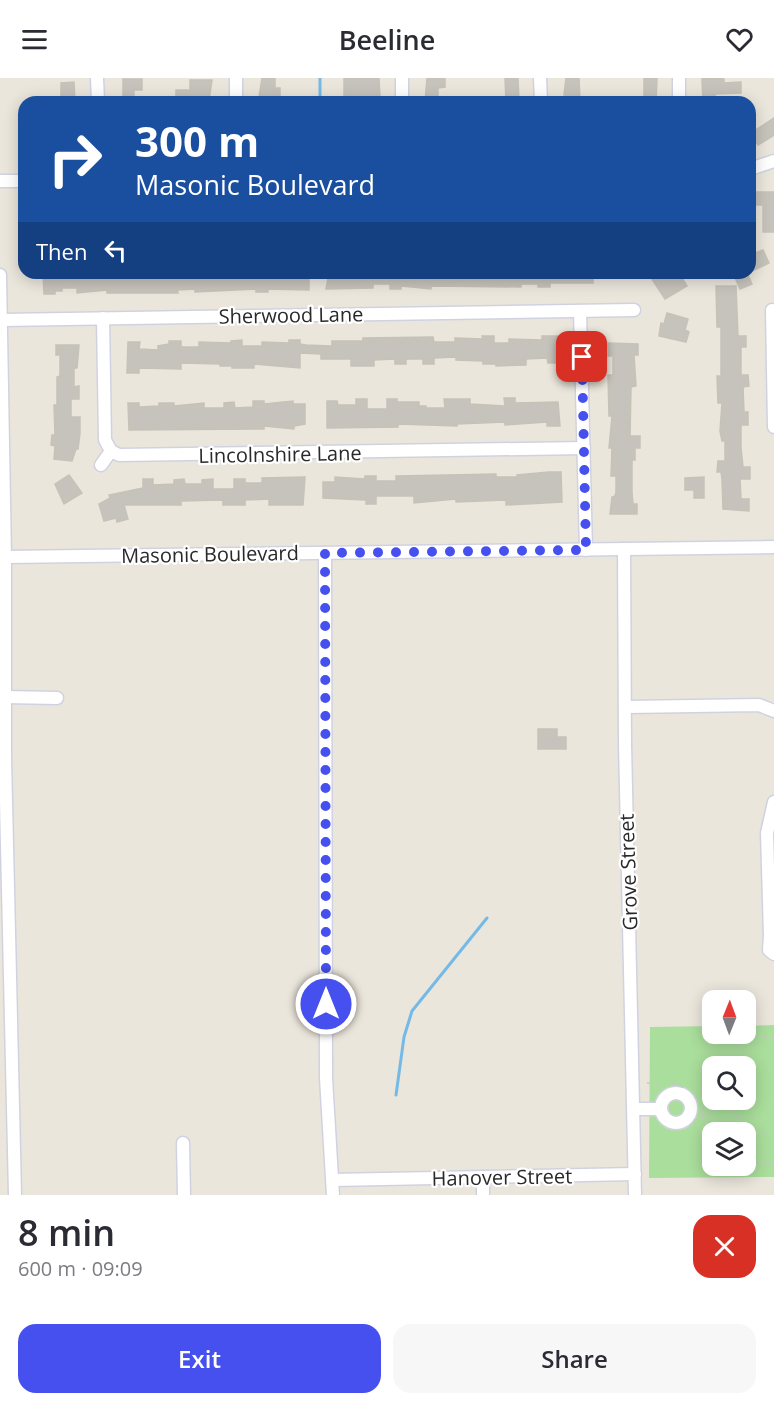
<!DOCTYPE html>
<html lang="en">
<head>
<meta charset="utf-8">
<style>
	:root { --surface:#fff; --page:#f7f7f7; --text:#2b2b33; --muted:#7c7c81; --accent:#4650ee }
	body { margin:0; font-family:"Open Sans",sans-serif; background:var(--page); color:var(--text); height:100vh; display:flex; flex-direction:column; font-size:22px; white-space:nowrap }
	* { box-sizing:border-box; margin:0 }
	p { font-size:20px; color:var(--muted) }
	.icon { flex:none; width:33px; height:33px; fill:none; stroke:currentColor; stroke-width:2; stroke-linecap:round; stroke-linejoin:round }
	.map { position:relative; height:1117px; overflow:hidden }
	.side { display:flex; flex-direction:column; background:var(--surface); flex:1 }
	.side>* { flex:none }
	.hud { position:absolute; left:18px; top:18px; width:738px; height:183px; border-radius:18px; box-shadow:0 3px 15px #0003; background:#1a4fa0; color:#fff; overflow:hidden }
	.needle { width:39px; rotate:1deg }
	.fabs { position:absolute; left:702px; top:912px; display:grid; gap:12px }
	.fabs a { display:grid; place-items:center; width:54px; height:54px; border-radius:12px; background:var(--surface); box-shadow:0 3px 15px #0003; font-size:30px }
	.pin { position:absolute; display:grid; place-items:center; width:51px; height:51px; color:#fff; margin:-26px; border-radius:12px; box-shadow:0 3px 9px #0006 }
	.me { position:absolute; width:66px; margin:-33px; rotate:0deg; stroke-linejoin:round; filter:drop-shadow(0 0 4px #0008) }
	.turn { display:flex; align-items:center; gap:21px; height:126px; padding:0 18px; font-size:27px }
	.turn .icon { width:78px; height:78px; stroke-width:2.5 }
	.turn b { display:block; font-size:42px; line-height:51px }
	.then { display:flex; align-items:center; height:57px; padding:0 18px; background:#0003; gap:12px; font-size:22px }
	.round { display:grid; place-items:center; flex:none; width:63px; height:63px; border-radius:18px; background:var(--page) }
	.overview { display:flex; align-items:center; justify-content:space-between; height:102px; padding:0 18px }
	h1 { font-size:36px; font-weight:600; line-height:45px }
	.action { display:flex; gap:12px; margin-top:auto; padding:12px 18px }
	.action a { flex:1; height:69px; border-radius:18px; background:var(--accent); color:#fff; font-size:24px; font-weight:600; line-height:69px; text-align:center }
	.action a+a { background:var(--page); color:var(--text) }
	header { display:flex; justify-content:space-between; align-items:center; height:78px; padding:0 18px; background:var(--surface); font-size:27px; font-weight:600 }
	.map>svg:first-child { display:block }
</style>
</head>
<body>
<header><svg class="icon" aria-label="menu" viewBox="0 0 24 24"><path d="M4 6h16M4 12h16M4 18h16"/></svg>Beeline<svg class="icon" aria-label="heart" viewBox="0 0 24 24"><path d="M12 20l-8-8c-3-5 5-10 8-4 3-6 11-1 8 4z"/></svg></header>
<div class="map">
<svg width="774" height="1117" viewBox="0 0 774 1117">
	<rect width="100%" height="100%" fill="#ebe6dc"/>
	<path fill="#aade9c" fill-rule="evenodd" d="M774,947V1099L649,1100L650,949L712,948V956H746V948ZM712,988H746V1022H712ZM712,1054H746V1088H712Z"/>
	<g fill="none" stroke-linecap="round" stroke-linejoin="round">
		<g stroke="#75bae7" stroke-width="3">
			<path d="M320,24V0"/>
			<path d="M396,1017L404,959L412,933L487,840"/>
		</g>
	</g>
	<g fill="#c6c3bc" stroke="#c6c2b6" stroke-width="1.5">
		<path d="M262,0H275V10H280V19H259Z"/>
		<path d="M344,0H379L380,20L353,21V24H344Z"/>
		<path d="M427,0H445V9L438,10V24H425Z"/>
		<path d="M505,0H518L519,24H506Z"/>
		<path d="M566,0H579L580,24H566V17H564Z"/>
		<path d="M644,0H657L656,24H644Z"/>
		<path d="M705,0L724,1V5L741,4V15L715,16V24H703L702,1Z"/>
		<path d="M123,1H142V12H134V21H123Z"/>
		<path d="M190,2H212L209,22L176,23V12H190Z"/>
		<path d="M74,4L75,24H61V5Z"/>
		<path d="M774,40V57L758,67L751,55Z"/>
		<path d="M750,114H774V154H763V127H750Z"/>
		<path d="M763,172L769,185L750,194V177Z"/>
		<path d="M43,195H309V212L268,211V214H256V211L195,214V211L177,212L178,215H107V212L77,215V210H62V213H55V216H44Z"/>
		<path d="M329,195H593V205H550V209H538V206H521V209L431,208V211L401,208V211H390V206H373V210L326,211Z"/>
		<path d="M648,195H679L687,208L665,221Z"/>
		<path d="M733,195H747L752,206L740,211Z"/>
		<path d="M716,208H736L738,258H746V269H741V297H748L749,308L743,309L744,334H748V347H741V370L743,389H750V401H740L741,421H749V433L723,431L722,401L721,394H717L718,383H725V363H722L720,353L722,325H718L717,298H721V249H717Z"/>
		<path d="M667,235L688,241L685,252L689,254L686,264L659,258L661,245L664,246Z"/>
		<path d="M482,258H494V265H509V261L542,262V258H558V285H548L547,280L526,281V287L496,288V286H483V283L456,282V279L434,280V286H423V281H406V286H395V281L374,282V288H351V281H321V276L300,275V290L254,286V290H232V288H220V286L181,285V291L139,290V295H127L128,264H140L139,271L158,272V268L169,266V263H181V269H199V264L231,265V263L242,262V268H262V264L289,265V262H300V266L306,267L332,268V263H363V260L433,259L434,264H455V260L483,261Z"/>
		<path d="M608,265L638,266V277H634L636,308L631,309L630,358H640V370H635V382H632V414L633,426H637V436H610L612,419L615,418L616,414V398H611L612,370H609L612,338H609L608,297H613V278H608Z"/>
		<path d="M56,267H79L77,290H74V309L79,308V321H71V339H80V355L78,371H76L72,383L54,381L55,368L51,367L52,357H55L54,327H57V299L60,298V277H56Z"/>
		<path d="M504,320H515V325L558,324L560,348H547V344L505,347V344L457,346V348L398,346V349L327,350V323H337L338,327H356V321H367V331H387V321H397V324H419V328H426V330H445L444,321H470V326L505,328Z"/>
		<path d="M253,323H264V326L293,323V326H305V346L294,348V351L264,348V351L129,352L128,325H139V329L159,328V325H174V328L204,325V330H224V325L234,324L235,330L253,329Z"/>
		<path d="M549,394H561L562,424L506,427V422L456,424V421L414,425V418H376V426H366V422L323,420V404H335V399L365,401V398H376V403H396V398L496,396V399H517V397Z"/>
		<path d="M69,397L82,415L64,426L55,406Z"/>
		<path d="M305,399L303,427H269V421L245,422V427H223V422L181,423V427H124L128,441L117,444L116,440L104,443L99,426L110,420L109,417L143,410V401H153V407L174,406V402L184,401L185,406H202V402L213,401V411H234V401H245V405H262V400Z"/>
		<path d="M704,399V420H694V412H685V400Z"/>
		<path d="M538,651H557V659H566V671H538Z"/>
	</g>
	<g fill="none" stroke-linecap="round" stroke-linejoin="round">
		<defs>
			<g id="minor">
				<path d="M97,0L98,24"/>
				<path d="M236,0V24"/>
				<path d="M402,0V24"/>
				<path d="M540,0L541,24"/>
				<path d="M679,0V24"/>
				<path d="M750,91L774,83"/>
				<path d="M0,103H24"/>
				<path d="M0,197L5,479V680L15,1117"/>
				<path d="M772,232L774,349"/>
				<path d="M580,233L586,472"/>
				<path d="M103,240L105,362L111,373L119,377L584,370"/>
				<path d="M2,242L634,232"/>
				<path d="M101,387L111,373"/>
				<path d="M624,471L625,666L635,1117"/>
				<path d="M325,475L326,1000L333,1117"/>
				<path d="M5,479L774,469"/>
				<path d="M5,619L57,620"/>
				<path d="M627,629L759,627L774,633"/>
				<path d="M774,724L767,755L770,858L769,872L774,876"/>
				<circle cx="676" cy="1030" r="15"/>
				<path d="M634,1031H661"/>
				<path d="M183,1065L184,1117"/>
				<path d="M483,1099V1117"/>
				<path d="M333,1102L635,1096"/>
			</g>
		</defs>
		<use href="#minor" stroke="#d1d2e1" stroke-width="15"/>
		<g stroke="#c7c7c7" stroke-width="1.5" stroke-dasharray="4.5 3" stroke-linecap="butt">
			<path d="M736,968L752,957L774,960"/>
			<path d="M647,1005L659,1006"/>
			<path d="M672,1005L685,1010"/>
			<path d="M693,1020V1021"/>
			<path d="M704,1024L702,1038L712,1055"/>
			<path d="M692,1041L697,1043L715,1031L728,1028C749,1043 725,1059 770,1055"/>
			<path d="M746,1084H774"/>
		</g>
		<use href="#minor" stroke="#fff" stroke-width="12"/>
	</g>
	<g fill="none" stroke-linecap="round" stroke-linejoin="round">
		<path stroke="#4650ee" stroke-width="10" stroke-dasharray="0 18" d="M326,926L325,475L586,472L582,279"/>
	</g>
	<g text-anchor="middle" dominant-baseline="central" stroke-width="4.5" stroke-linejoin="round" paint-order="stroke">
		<g font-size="20" fill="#292929" stroke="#fff">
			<text transform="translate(291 237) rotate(-1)">Sherwood Lane</text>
			<text transform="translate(280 376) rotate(-1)">Lincolnshire Lane</text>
			<text transform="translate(210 476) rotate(-1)">Masonic Boulevard</text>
			<text transform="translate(628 794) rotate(-92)">Grove Street</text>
			<text transform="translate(502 1099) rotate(-1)">Hanover Street</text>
		</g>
	</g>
</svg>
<div class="fabs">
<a><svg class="needle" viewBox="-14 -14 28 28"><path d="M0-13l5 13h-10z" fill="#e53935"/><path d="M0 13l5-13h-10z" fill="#7c7c81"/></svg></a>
<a><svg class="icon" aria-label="search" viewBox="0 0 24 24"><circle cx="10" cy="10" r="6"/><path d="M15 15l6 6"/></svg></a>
<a><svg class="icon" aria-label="layers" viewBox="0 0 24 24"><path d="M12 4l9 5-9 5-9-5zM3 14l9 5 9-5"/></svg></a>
</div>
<div class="pin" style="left:582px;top:279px;background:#d93025"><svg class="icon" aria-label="arrive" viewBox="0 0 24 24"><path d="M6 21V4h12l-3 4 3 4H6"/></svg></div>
<svg class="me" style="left:326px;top:926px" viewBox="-20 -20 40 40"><circle r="17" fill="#4650ee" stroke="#fff" stroke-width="3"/><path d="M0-11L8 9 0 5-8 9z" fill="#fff"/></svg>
<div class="hud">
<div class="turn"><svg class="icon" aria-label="right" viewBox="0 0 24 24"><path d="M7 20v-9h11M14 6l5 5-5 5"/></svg><div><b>300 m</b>Masonic Boulevard</div></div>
<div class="then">Then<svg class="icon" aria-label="left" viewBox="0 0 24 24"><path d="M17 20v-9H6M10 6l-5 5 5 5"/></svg></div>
</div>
</div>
<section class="side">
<div class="overview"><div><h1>8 min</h1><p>600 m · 09:09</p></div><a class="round" style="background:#d93025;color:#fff"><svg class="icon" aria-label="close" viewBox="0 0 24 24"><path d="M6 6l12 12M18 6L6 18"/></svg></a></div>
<div class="action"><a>Exit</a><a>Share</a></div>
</section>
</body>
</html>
